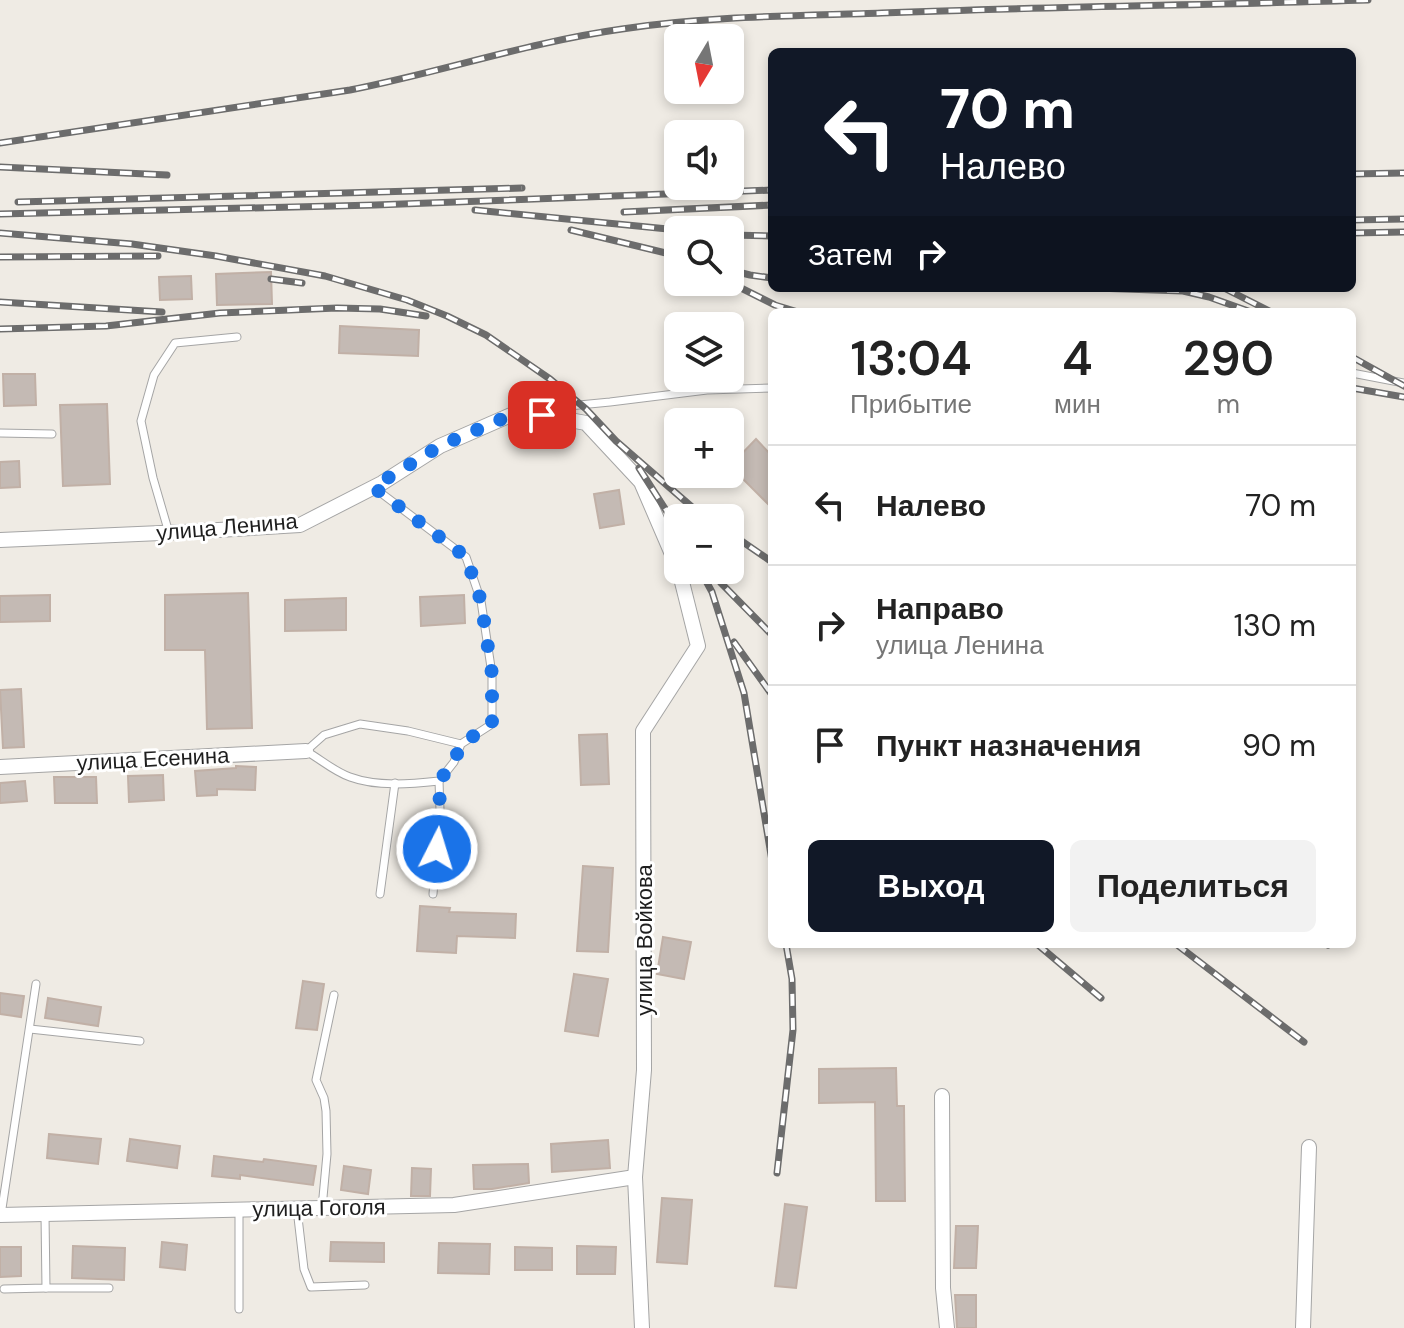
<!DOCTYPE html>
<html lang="ru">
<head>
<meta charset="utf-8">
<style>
	:root { --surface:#fff; --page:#f2f2f2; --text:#222; --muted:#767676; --line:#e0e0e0; --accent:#111827 }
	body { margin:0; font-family:"DM Sans",sans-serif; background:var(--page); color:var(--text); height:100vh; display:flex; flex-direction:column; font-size:30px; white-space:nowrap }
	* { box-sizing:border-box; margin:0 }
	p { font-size:26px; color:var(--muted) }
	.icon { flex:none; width:44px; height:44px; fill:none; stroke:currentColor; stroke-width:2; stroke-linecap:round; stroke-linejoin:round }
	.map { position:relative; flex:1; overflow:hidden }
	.panel { position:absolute; left:768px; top:308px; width:588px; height:640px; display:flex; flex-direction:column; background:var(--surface); border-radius:12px; box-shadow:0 4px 12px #0003 }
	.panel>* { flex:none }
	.hud { position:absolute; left:768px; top:48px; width:588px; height:244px; border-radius:12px; box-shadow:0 4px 12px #0003; background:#111827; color:#fff; overflow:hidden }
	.needle { width:52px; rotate:190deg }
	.fabs { position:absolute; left:664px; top:24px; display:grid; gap:16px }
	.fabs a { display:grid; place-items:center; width:80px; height:80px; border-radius:12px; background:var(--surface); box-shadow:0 4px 12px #0003; font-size:40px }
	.pin { position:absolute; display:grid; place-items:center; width:68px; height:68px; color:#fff; margin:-34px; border-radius:16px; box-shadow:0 4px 12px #0006 }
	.me { position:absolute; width:88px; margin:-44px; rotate:5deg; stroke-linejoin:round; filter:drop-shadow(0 0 6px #0008) }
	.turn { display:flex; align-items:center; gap:28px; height:168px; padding:0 40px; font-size:36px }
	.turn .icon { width:104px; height:104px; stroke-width:2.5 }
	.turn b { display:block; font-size:56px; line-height:68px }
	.then { display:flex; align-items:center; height:76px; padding:0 40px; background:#0003; gap:16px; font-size:30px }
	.eta { display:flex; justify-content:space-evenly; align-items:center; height:136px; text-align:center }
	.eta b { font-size:48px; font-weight:600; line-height:56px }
	.action { display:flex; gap:16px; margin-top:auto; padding:16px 40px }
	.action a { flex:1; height:92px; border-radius:12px; background:var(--accent); color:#fff; font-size:32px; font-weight:600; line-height:92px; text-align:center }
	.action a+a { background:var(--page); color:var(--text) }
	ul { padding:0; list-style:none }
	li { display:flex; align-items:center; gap:24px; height:120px; padding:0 40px; border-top:2px solid var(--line) }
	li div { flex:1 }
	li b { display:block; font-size:30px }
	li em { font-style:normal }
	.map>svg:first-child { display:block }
</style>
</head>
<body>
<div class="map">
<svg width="1404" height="1328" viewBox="0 0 1404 1328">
	<rect width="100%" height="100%" fill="#efebe4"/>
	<g fill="#c4bab4" stroke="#c1b0a6" stroke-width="2">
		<path d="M271,272L272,304L217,305L216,274Z"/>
		<path d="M191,276L192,299L160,300L159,277Z"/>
		<path d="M340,326L419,330L418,356L339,353Z"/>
		<path d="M3,374H35L36,405L4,406Z"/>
		<path d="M107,404L110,484L63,486L60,405Z"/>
		<path d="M756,439L772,456V508L730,466Z"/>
		<path d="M19,461L20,487L0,488V462Z"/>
		<path d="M619,490L624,524L600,528L594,494Z"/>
		<path d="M248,593L252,728L207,729L205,650H165V595Z"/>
		<path d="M50,595V621L0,622V596Z"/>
		<path d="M464,595L465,623L421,626L420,597Z"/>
		<path d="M346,598V630L285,631V600Z"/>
		<path d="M21,689L24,747L3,748L0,690Z"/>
		<path d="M607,734L609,784L581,785L579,735Z"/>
		<path d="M236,766L256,767L255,790L217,789V795L197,796L195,771L236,768Z"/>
		<path d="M163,775L164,800L129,802L128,776Z"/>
		<path d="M54,777H96L97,803H55Z"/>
		<path d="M25,781L27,801L0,803V783Z"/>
		<path d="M583,866L613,868L608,952L577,951Z"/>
		<path d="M420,906L450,908L449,912L516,914L515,938L457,936L456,953L417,951Z"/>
		<path d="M663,937L691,942L684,979L657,974Z"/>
		<path d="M574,974L608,979L598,1036L565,1031Z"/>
		<path d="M303,981L324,984L317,1030L296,1028Z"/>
		<path d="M0,993L24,996L21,1017L0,1014Z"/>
		<path d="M48,998L101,1007L98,1026L45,1018Z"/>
		<path d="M896,1068L897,1106H904L905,1201H876L875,1102L819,1103V1069Z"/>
		<path d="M49,1134L101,1139L98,1164L47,1158Z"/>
		<path d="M130,1139L180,1146L177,1168L127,1161Z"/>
		<path d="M608,1140L610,1168L552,1172L551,1144Z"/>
		<path d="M214,1156L263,1162L264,1159L316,1166L313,1185L240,1175V1179L212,1176Z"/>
		<path d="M528,1164L529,1183L492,1189H474L473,1165Z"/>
		<path d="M344,1166L371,1170L368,1194L341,1190Z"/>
		<path d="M412,1168L431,1169L430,1196H411Z"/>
		<path d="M662,1198L692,1200L687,1264L657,1262Z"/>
		<path d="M785,1204L807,1207L796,1288L775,1286Z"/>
		<path d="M956,1226H978L976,1268H954Z"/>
		<path d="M162,1242L187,1245L185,1270L160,1267Z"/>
		<path d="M331,1242L384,1243V1262L330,1261Z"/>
		<path d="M439,1243L490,1244L489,1274L438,1273Z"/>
		<path d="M73,1246L125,1248L124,1280L72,1278Z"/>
		<path d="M577,1246L616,1247L615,1274H577Z"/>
		<path d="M0,1247H21V1276L0,1277Z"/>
		<path d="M515,1247L552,1248V1270H515Z"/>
		<path d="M955,1295H976V1328H957Z"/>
	</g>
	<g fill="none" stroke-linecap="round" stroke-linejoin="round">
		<defs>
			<g id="lane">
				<path d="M1352,373L1404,383"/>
				<path d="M538,409L610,402L707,390L772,388"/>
				<path d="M0,433L52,434"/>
				<path d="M373,487L466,557L481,601L492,674V724L461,744L454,762L439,781C411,784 377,787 350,777C335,772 320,759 306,751L324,735L360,724L408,731L461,744"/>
				<path d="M169,533L153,478L141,421L154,375L175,343L237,337"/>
				<path d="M380,894L395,783"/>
				<path d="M433,894L440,810L439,781"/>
				<path d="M30,1029L140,1041"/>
				<path d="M322,1208L327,1154L326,1111L324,1098L316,1080L334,995"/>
				<path d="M297,1209L304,1269L311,1287L365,1285"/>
				<path d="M1,1215L36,984"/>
				<path d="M46,1288H109"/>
				<path d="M4,1289L46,1288L45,1215"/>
				<path d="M239,1309V1210"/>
			</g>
			<g id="street">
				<path d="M0,540L184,532L300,525L382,483L440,446L520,411L586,423L641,482L678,568"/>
				<path d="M0,767L306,751"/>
				<path d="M942,1096L943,1288L947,1328"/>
				<path d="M0,1215L454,1205L635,1177"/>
				<path d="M642,1328L635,1177L644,1070L643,731L698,646L679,570"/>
				<path d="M1303,1328L1309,1147"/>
			</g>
		</defs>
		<use href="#lane" stroke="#a5a5a5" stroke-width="9"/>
		<use href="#street" stroke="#a5a5a5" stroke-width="16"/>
		<use href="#lane" stroke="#fff" stroke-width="7"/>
		<use href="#street" stroke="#fff" stroke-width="14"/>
		<defs>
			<g id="rail">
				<path d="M0,143L350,90C441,72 530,42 622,29C708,16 796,16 882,13C1044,7 1206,5 1368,0"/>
				<path d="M0,167L167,175"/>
				<path d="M1352,174L1404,173"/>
				<path d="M18,202L522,188"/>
				<path d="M475,210L678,230"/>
				<path d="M624,212L772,205"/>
				<path d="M0,214L375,205L772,190"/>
				<path d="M1352,220L1404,219"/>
				<path d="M571,230L678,256"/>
				<path d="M0,233L132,244L216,256L325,276L407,300L447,316L486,335L550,379L586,409L616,441L692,507L708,518"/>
				<path d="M1352,233L1404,232"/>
				<path d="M730,235L772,236"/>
				<path d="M0,257L158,256"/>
				<path d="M730,270L750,275L772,278"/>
				<path d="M271,279L302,283"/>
				<path d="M729,282L775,305L798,312"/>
				<path d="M1095,288L1183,291L1209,297L1251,312"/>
				<path d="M1224,288L1271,312"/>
				<path d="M0,302L162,312"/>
				<path d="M0,329L106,326L220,313L337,308L380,309L426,316"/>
				<path d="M1352,357L1404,386"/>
				<path d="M1352,388L1404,397"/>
				<path d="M639,468L678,529"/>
				<path d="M730,533L772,562"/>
				<path d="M700,570L712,592L744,693L772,861"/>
				<path d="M711,570L721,583L772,635"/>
				<path d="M734,642L772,695"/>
				<path d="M1037,944L1101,998"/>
				<path d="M1176,944L1304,1042"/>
				<path d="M1327,944L1328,945"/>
				<path d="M777,1173L793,1030L792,979L786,944"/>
			</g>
		</defs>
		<use href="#rail" stroke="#6c6c6c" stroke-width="7"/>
		<use href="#rail" stroke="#fff" stroke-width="4" stroke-dasharray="12" stroke-linecap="butt"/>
	</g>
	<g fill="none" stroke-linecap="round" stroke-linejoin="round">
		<path stroke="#1a73e8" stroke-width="14" stroke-dasharray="0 25.2" d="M437,849L440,810L439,781L454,762L461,744L492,724V674L481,601L466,557L373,487L440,446L520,411L542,415"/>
	</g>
	<g text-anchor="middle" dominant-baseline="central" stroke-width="6" stroke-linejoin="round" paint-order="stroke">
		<g font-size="22" fill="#1e1e1e" stroke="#fff">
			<text transform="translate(227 527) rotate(-5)">улица Ленина</text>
			<text transform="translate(153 759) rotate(-3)">улица Есенина</text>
			<text transform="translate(644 940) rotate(-90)">улица Войкова</text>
			<text transform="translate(319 1208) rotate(-1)">улица Гоголя</text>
		</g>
	</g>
</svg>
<div class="fabs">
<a><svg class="needle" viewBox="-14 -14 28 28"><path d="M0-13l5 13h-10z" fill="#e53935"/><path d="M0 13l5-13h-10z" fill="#767676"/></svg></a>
<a><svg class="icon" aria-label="sound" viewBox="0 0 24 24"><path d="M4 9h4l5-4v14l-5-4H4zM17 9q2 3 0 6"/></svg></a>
<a><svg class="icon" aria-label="search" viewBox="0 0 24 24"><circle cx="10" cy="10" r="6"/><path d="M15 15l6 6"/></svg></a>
<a><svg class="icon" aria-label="layers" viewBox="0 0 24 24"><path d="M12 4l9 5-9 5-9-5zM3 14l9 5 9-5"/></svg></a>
<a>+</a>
<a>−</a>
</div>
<div class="pin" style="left:542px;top:415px;background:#d93025"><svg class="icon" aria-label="arrive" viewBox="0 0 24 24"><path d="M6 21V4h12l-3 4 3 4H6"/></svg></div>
<svg class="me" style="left:437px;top:849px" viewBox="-20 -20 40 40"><circle r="17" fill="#1a73e8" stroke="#fff" stroke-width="3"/><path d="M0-11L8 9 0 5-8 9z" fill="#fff"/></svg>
<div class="hud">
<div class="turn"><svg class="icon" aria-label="left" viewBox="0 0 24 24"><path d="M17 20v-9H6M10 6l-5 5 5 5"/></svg><div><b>70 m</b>Налево</div></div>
<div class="then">Затем<svg class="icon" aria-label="right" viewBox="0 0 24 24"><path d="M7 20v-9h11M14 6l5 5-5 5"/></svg></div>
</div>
<section class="panel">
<div class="eta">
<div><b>13:04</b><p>Прибытие</p></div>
<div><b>4</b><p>мин</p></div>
<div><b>290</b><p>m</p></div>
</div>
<ul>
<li><svg class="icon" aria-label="left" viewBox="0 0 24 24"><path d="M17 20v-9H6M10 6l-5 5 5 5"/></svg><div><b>Налево</b></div><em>70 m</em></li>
<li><svg class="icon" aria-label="right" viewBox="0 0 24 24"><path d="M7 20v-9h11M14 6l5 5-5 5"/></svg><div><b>Направо</b><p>улица Ленина</p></div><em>130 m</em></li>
<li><svg class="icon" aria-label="arrive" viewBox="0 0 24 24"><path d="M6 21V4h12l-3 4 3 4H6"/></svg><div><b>Пункт назначения</b></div><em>90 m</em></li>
</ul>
<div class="action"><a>Выход</a><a>Поделиться</a></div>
</section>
</div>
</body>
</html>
